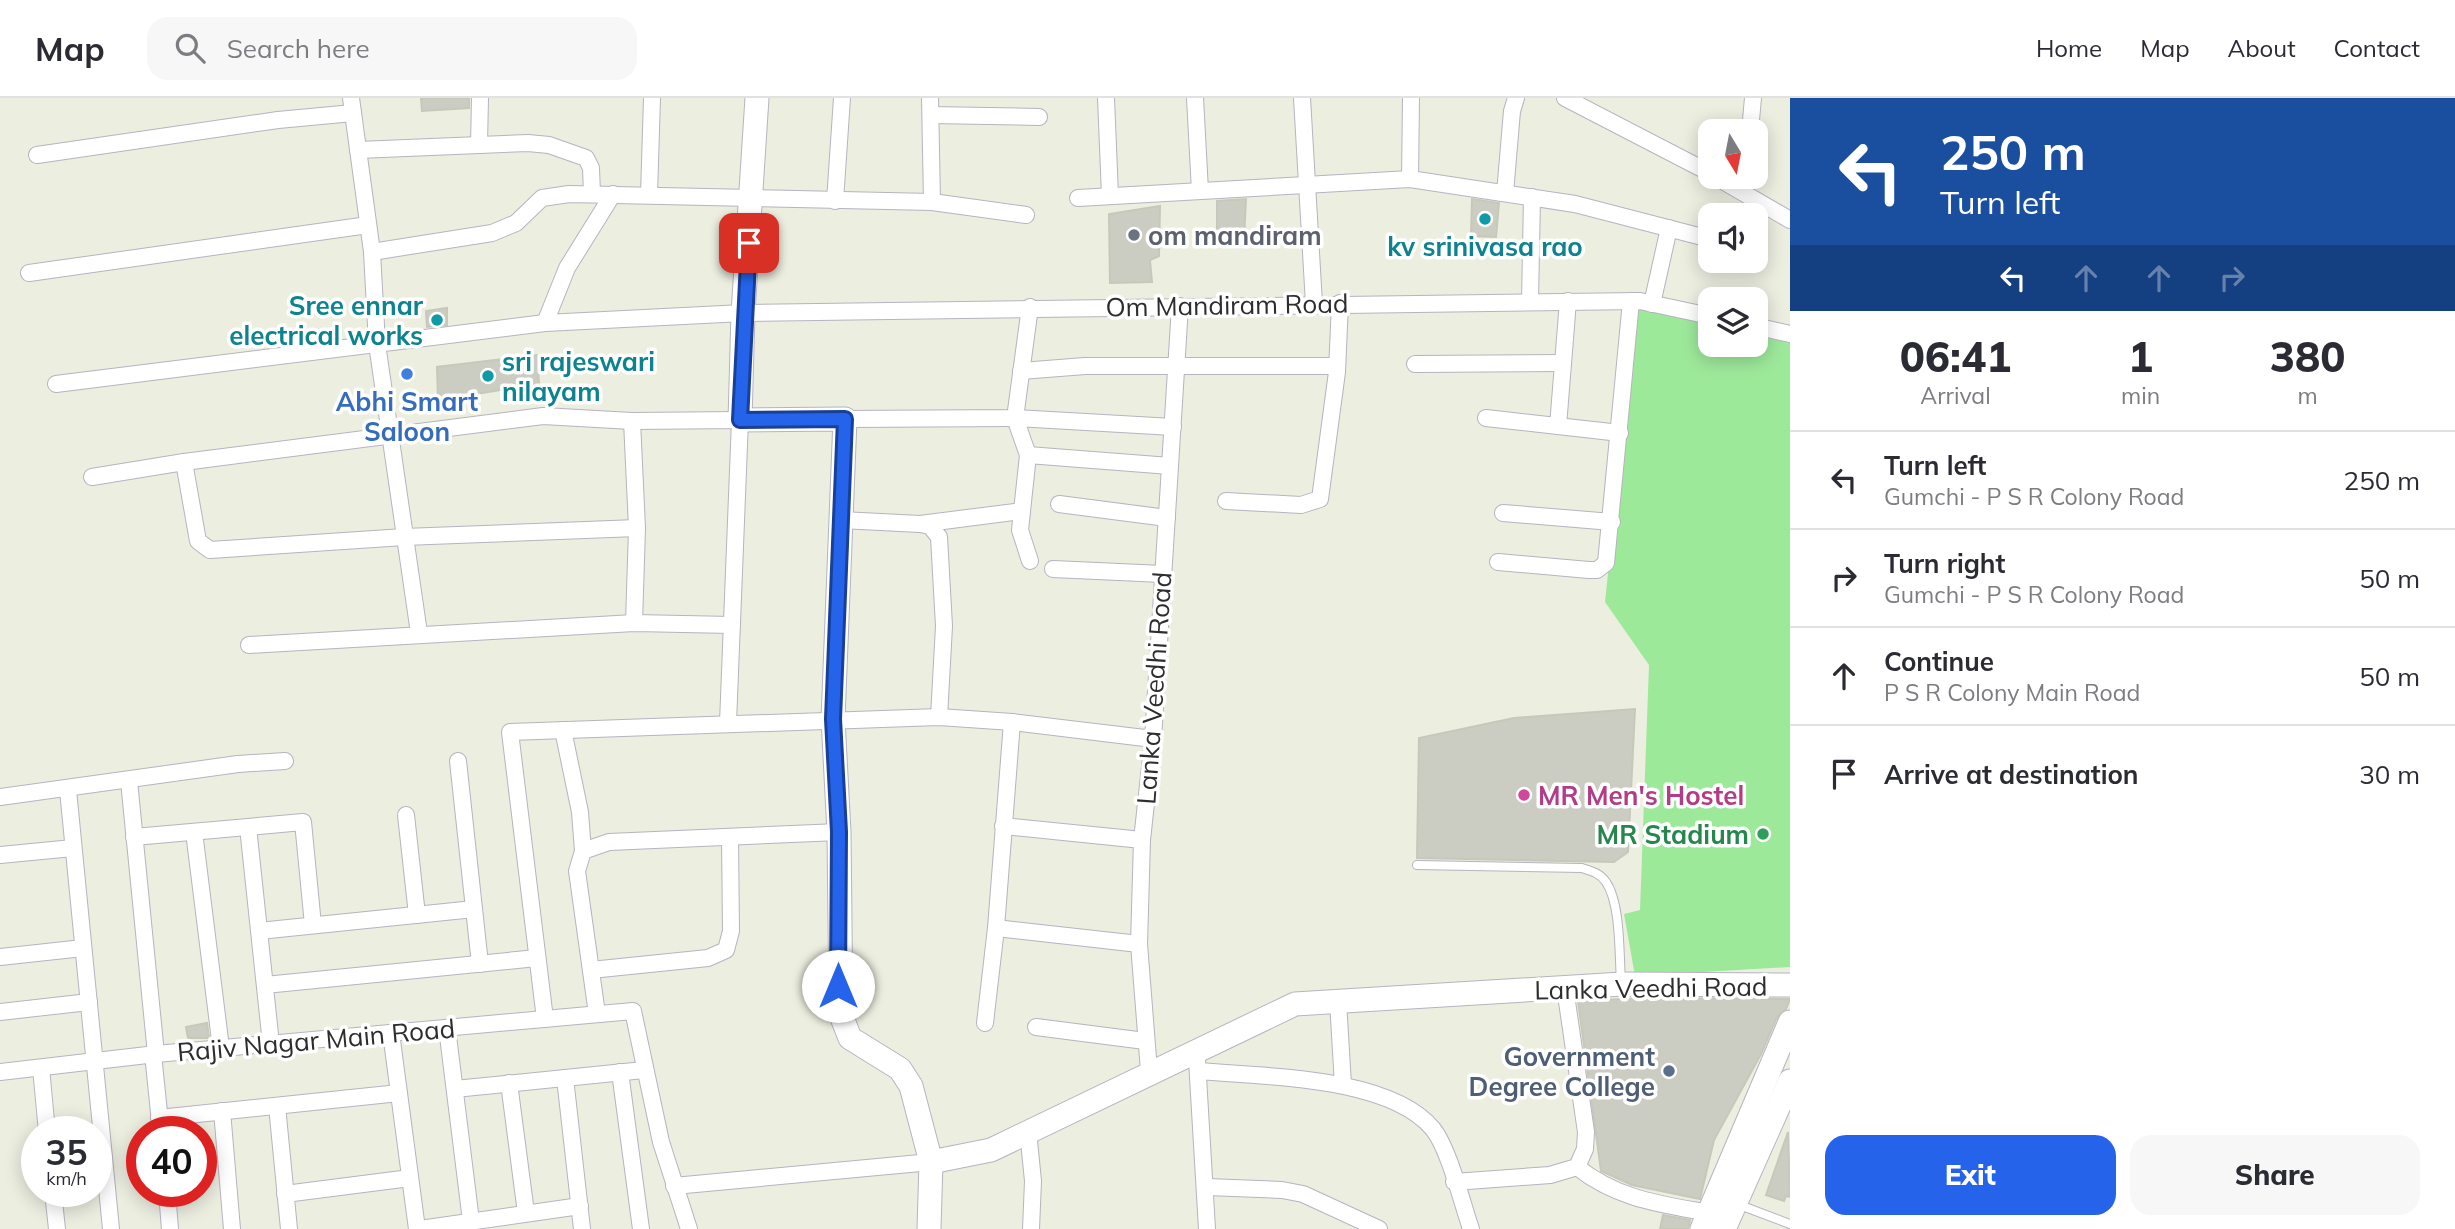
<!DOCTYPE html>
<html lang="en">
<head>
<meta charset="utf-8">
<style>
	:root { --surface:#fff; --page:#f7f7f7; --text:#2b2b33; --muted:#7c7c81; --line:#e1e1e2; --accent:#2563eb }
	body { margin:0; font-family:Mulish,sans-serif; background:var(--page); color:var(--text); height:100vh; display:flex; flex-direction:column; font-size:26px; white-space:nowrap }
	* { box-sizing:border-box; margin:0 }
	p { font-size:23px; color:var(--muted) }
	.icon { flex:none; width:38px; height:38px; fill:none; stroke:currentColor; stroke-width:2; stroke-linecap:round; stroke-linejoin:round }
	.map { position:relative; flex:1; overflow:hidden }
	.sheet { display:flex; flex-direction:column; background:var(--surface); width:665px }
	.sheet>* { flex:none }
	.top-card { background:#1a4fa0; color:#fff; overflow:hidden }
	.needle { width:46px; rotate:170deg }
	.tools { position:absolute; left:1698px; top:21px; display:grid; gap:14px }
	.tools a { display:grid; place-items:center; width:70px; height:70px; border-radius:14px; background:var(--surface); box-shadow:0 4px 18px #0003; font-size:35px }
	.speed { position:absolute; left:21px; top:1018px; display:flex; gap:14px; font-size:35px; font-weight:700; text-align:center }
	.speed>* { display:grid; place-content:center; width:91px; height:91px; border-radius:50%; background:var(--surface); box-shadow:0 4px 18px #0003; line-height:1 }
	.speed small { font-size:18px; font-weight:400 }
	.speed .limit { border:10px solid #d22; background:#fff; color:#111 }
	.pin { position:absolute; display:grid; place-items:center; width:60px; height:60px; color:#fff; margin:-30px; border-radius:14px; box-shadow:0 4px 10px #0006 }
	.me { position:absolute; width:77px; margin:-38px; rotate:0deg; stroke-linejoin:round; filter:drop-shadow(0 0 5px #0008) }
	.turn { display:flex; align-items:center; gap:24px; height:147px; padding:0 35px; font-size:32px }
	.turn .icon { width:91px; height:91px; stroke-width:2.5 }
	.turn b { display:block; font-size:49px; line-height:60px }
	.lanes { display:flex; align-items:center; height:66px; padding:0 35px; background:#0003; justify-content:center; gap:35px; direction:ltr }
	.lanes .off { opacity:.35 }
	.eta { display:flex; justify-content:space-evenly; align-items:center; height:119px; text-align:center }
	.eta b { font-size:42px; font-weight:800; line-height:49px }
	.action { display:flex; gap:14px; margin-top:auto; padding:14px 35px }
	.action a { flex:1; height:80px; border-radius:21px; background:var(--accent); color:#fff; font-size:28px; font-weight:800; line-height:80px; text-align:center }
	.action a+a { background:var(--page); color:var(--text) }
	ul { padding:0; list-style:none }
	li { display:flex; align-items:center; gap:21px; height:98px; padding:0 35px; border-top:2px solid var(--line) }
	li div { flex:1 }
	li b { display:block; font-size:26px }
	li em { font-style:normal }
	header { display:flex; align-items:center; gap:42px; box-sizing:border-box; height:98px; padding:0 35px; background:var(--surface); border-bottom:2px solid var(--line) }
	header strong { font-size:33px }
	nav { display:flex; gap:38px; margin-inline-start:auto; font-size:24px }
	.search { width:490px; height:63px; background:var(--page); display:flex; align-items:center; gap:18px; box-sizing:border-box; padding:0 24px; border-radius:21px; color:var(--muted); font-size:26px }
	main { display:flex; flex:1; min-height:0 }
	.map>svg:first-child { display:block }
</style>
</head>
<body>
<header>
<strong>Map</strong>
<div class="search"><svg class="icon" aria-label="search" viewBox="0 0 24 24"><circle cx="10" cy="10" r="6"/><path d="M15 15l6 6"/></svg>Search here</div>
<nav><a>Home</a><a>Map</a><a>About</a><a>Contact</a></nav>
</header>
<main>
<div class="map">
<svg width="1790" height="1131" viewBox="0 0 1790 1131">
	<rect width="100%" height="100%" fill="#eceee0"/>
	<path fill="#9de99a" d="M1636,210L1710,226V247H1755V237L1790,245V869L1635,878L1624,816L1640,812L1649,567L1605,504Z"/>
	<g fill="#cbcdc2" stroke="#c6c9b9" stroke-width="2">
		<path d="M421,0H469V10L422,13Z"/>
		<path d="M1246,101L1244,140H1217V103Z"/>
		<path d="M1472,101L1499,105L1496,139L1471,138Z"/>
		<path d="M1160,108L1159,158L1150,162L1152,184L1110,185L1109,116Z"/>
		<path d="M447,210V227L427,229L426,213Z"/>
		<path d="M537,257L539,286L438,302L437,269Z"/>
		<path d="M1635,611L1628,754L1614,764L1417,760L1419,640L1514,620Z"/>
		<path d="M1647,900L1790,901L1786,911L1777,919L1761,956L1714,1042L1700,1101L1632,1087L1601,1073L1578,903Z"/>
		<path d="M207,925L209,940H188L186,929Z"/>
		<path d="M1788,1034L1790,1099L1786,1098L1784,1103L1766,1097Z"/>
		<path d="M1663,1117L1690,1122L1688,1131H1660Z"/>
	</g>
	<g fill="none" stroke-linecap="round" stroke-linejoin="round">
		<defs>
			<g id="lane">
				<path d="M1417,767L1582,770C1591,773 1600,775 1606,784C1621,806 1619,856 1621,883"/>
				<path d="M1737,1106L1790,1126"/>
			</g>
			<g id="street">
				<path d="M351,0L372,154L377,246L419,535"/>
				<path d="M930,0L932,104"/>
				<path d="M1106,0L1110,98"/>
				<path d="M1195,0L1200,93"/>
				<path d="M1302,0L1314,206"/>
				<path d="M1565,0L1710,75"/>
				<path d="M931,17L1039,19"/>
				<path d="M1750,33L1753,0"/>
				<path d="M479,47L480,0"/>
				<path d="M358,52L528,45L549,47L586,60L591,70L592,96"/>
				<path d="M37,57L278,22L353,15"/>
				<path d="M1716,79L1790,122"/>
				<path d="M1410,81L1411,0"/>
				<path d="M1505,95L1512,13L1516,0"/>
				<path d="M649,97L652,0"/>
				<path d="M1078,100L1410,81L1575,106L1710,141"/>
				<path d="M835,103L842,0"/>
				<path d="M372,154L492,135L516,125L542,100L569,96L932,104L1026,117"/>
				<path d="M29,175L368,127"/>
				<path d="M1530,204L1532,99"/>
				<path d="M1652,206L1669,130"/>
				<path d="M545,225L567,170L613,96"/>
				<path d="M1755,228L1790,236"/>
				<path d="M1415,266L1563,265"/>
				<path d="M1021,273L1085,268H1337"/>
				<path d="M56,286L545,225L743,215L1640,203L1710,218"/>
				<path d="M1486,320L1620,335"/>
				<path d="M845,321L1015,320L1030,209"/>
				<path d="M632,323L637,430L634,525"/>
				<path d="M1558,328L1568,203"/>
				<path d="M1028,357L1170,368"/>
				<path d="M184,364L198,443L210,452L404,439L637,430"/>
				<path d="M92,379L184,364L543,318L632,323L740,322L728,625"/>
				<path d="M1226,403L1301,407L1320,401L1337,274L1340,205"/>
				<path d="M1059,406L1167,420"/>
				<path d="M1503,415L1612,424"/>
				<path d="M841,422L920,426L930,428L939,439L944,528L939,619"/>
				<path d="M920,426L1022,413"/>
				<path d="M1030,463L1020,432L1028,357L1015,320L1173,329"/>
				<path d="M1498,464L1589,472H1597L1606,465L1631,203"/>
				<path d="M1053,471L1163,476"/>
				<path d="M249,547L634,525L732,527"/>
				<path d="M563,632L580,714L583,753"/>
				<path d="M458,663L480,866"/>
				<path d="M129,683L156,956"/>
				<path d="M68,692L111,1131"/>
				<path d="M0,699L238,666L285,663"/>
				<path d="M406,717L417,817"/>
				<path d="M1003,728L1142,742"/>
				<path d="M248,729L271,946"/>
				<path d="M194,734L221,950"/>
				<path d="M134,739L303,724L313,827"/>
				<path d="M0,757L73,750"/>
				<path d="M996,830L1139,846"/>
				<path d="M259,833L474,811"/>
				<path d="M0,859L83,850"/>
				<path d="M591,872L708,860L726,852L731,833L730,740"/>
				<path d="M265,887L537,860"/>
				<path d="M1338,903L1343,987"/>
				<path d="M0,914L89,904"/>
				<path d="M597,916L577,773L583,753L609,744L839,734"/>
				<path d="M545,921L510,634L939,619L1012,624L1153,641"/>
				<path d="M985,925L996,830L1012,624"/>
				<path d="M1036,929L1145,943"/>
				<path d="M447,930L471,1123"/>
				<path d="M391,935L417,1131"/>
				<path d="M153,956L161,1034"/>
				<path d="M1197,962L1207,1131"/>
				<path d="M41,970L47,1034"/>
				<path d="M1149,973L1139,846L1142,742L1153,641L1180,208"/>
				<path d="M1199,973C1264,979 1389,978 1433,1031C1449,1051 1462,1105 1471,1131"/>
				<path d="M0,974L156,956L633,913L661,1044L689,1131"/>
				<path d="M620,974L641,1131"/>
				<path d="M565,980L582,1131"/>
				<path d="M509,985L526,1115"/>
				<path d="M455,991L644,972"/>
				<path d="M277,1008L289,1131"/>
				<path d="M222,1013L232,1131"/>
				<path d="M159,1020L399,995"/>
				<path d="M1028,1033L1033,1083L1031,1131"/>
				<path d="M1577,1069C1617,1101 1660,1106 1709,1115"/>
				<path d="M1454,1084L1550,1077L1577,1069L1585,1051L1586,1034L1565,890"/>
				<path d="M674,1088L931,1064"/>
				<path d="M1207,1089L1282,1092L1303,1096L1379,1131"/>
				<path d="M53,1094L57,1131"/>
				<path d="M167,1094L170,1131"/>
				<path d="M285,1096L410,1080"/>
				<path d="M420,1131L580,1108"/>
			</g>
			<g id="secondary">
				<path d="M757,0L743,215L740,322L845,321L833,621L839,734L841,917L850,940L900,971L911,988L931,1064L929,1131"/>
				<path d="M931,1064L991,1052L1295,906L1622,886L1790,887"/>
				<path d="M1702,1131L1790,924"/>
				<path d="M1724,1131L1790,983"/>
			</g>
		</defs>
		<use href="#lane" stroke="#b7b3c0" stroke-width="10"/>
		<use href="#street" stroke="#b7b3c0" stroke-width="18"/>
		<use href="#secondary" stroke="#b7b3c0" stroke-width="25"/>
		<use href="#lane" stroke="#fff" stroke-width="8"/>
		<use href="#street" stroke="#fff" stroke-width="16"/>
		<use href="#secondary" stroke="#fff" stroke-width="23"/>
	</g>
	<g fill="none" stroke-linecap="round" stroke-linejoin="round">
		<defs>
			<path id="route" d="M749,145L740,322L845,321L833,621L839,734L838,888"/>
		</defs>
		<use href="#route" stroke="#184099" stroke-width="18"/>
		<use href="#route" stroke="#2563eb" stroke-width="12"/>
	</g>
	<g fill="#0f9aa8" stroke="#fff" stroke-width="2.5">
		<circle cx="1485" cy="121" r="7"/>
		<circle cx="437" cy="222" r="7"/>
		<circle cx="488" cy="278" r="7"/>
	</g>
	<circle fill="#6b7280" stroke="#fff" stroke-width="2.5" cx="1134" cy="137" r="7"/>
	<circle fill="#3f7fe0" stroke="#fff" stroke-width="2.5" cx="407" cy="276" r="7"/>
	<circle fill="#d1479c" stroke="#fff" stroke-width="2.5" cx="1524" cy="697" r="7"/>
	<circle fill="#2e9e5b" stroke="#fff" stroke-width="2.5" cx="1763" cy="736" r="7"/>
	<circle fill="#5c6f8a" stroke="#fff" stroke-width="2.5" cx="1669" cy="973" r="7"/>
	<g text-anchor="middle" dominant-baseline="central" stroke-width="7" stroke-linejoin="round" paint-order="stroke">
		<g font-size="26" font-weight="bold" fill="#5b616d" stroke="#fff" text-anchor="start">
			<text x="1148" y="137">om mandiram</text>
		</g>
		<g font-size="26" font-weight="bold" fill="#0d838f" stroke="#fff">
			<text x="1485" y="148">kv srinivasa rao</text>
			<text x="423" y="207" text-anchor="end">Sree ennar<tspan x="423" dy="30">electrical works</tspan></text>
			<text x="502" y="263" text-anchor="start">sri rajeswari<tspan x="502" dy="30">nilayam</tspan></text>
		</g>
		<g font-size="26" fill="#2d2d2d" stroke="#fff">
			<text transform="translate(1227 207) rotate(-1)">Om Mandiram Road</text>
			<text transform="translate(1154 590) rotate(-86)">Lanka Veedhi Road</text>
			<text transform="translate(1651 890) rotate(-1)">Lanka Veedhi Road</text>
			<text transform="translate(316 942) rotate(-5)">Rajiv Nagar Main Road</text>
		</g>
		<g font-size="26" font-weight="bold" fill="#366cbe" stroke="#fff">
			<text x="407" y="303">Abhi Smart<tspan x="407" dy="30">Saloon</tspan></text>
		</g>
		<g font-size="26" font-weight="bold" fill="#b23c85" stroke="#fff" text-anchor="start">
			<text x="1538" y="697">MR Men's Hostel</text>
		</g>
		<g font-size="26" font-weight="bold" fill="#27864d" stroke="#fff" text-anchor="end">
			<text x="1749" y="736">MR Stadium</text>
		</g>
		<g font-size="26" font-weight="bold" fill="#4e5e75" stroke="#fff" text-anchor="end">
			<text x="1655" y="958">Government<tspan x="1655" dy="30">Degree College</tspan></text>
		</g>
	</g>
</svg>
<div class="tools">
<a><svg class="needle" viewBox="-14 -14 28 28"><path d="M0-13l5 13h-10z" fill="#e53935"/><path d="M0 13l5-13h-10z" fill="#7c7c81"/></svg></a>
<a><svg class="icon" aria-label="sound" viewBox="0 0 24 24"><path d="M4 9h4l5-4v14l-5-4H4zM17 9q2 3 0 6"/></svg></a>
<a><svg class="icon" aria-label="layers" viewBox="0 0 24 24"><path d="M12 4l9 5-9 5-9-5zM3 14l9 5 9-5"/></svg></a>
</div>
<div class="speed"><div>35<small>km/h</small></div><div class="limit">40</div></div>
<div class="pin" style="left:749px;top:145px;background:#d93025"><svg class="icon" aria-label="arrive" viewBox="0 0 24 24"><path d="M6 21V4h12l-3 4 3 4H6"/></svg></div>
<svg class="me" style="left:838px;top:888px" viewBox="-20 -20 40 40"><circle r="19" fill="#fff"/><path d="M0-13L10 11 0 6-10 11z" fill="#2563eb"/></svg>
</div>
<section class="sheet">
<div class="top-card">
<div class="turn"><svg class="icon" aria-label="left" viewBox="0 0 24 24"><path d="M17 20v-9H6M10 6l-5 5 5 5"/></svg><div><b>250 m</b>Turn left</div></div>
<div class="lanes"><svg class="icon" aria-label="left" viewBox="0 0 24 24"><path d="M17 20v-9H6M10 6l-5 5 5 5"/></svg><svg class="icon off" aria-label="ahead" viewBox="0 0 24 24"><path d="M12 20V5M6 11l6-6 6 6"/></svg><svg class="icon off" aria-label="ahead" viewBox="0 0 24 24"><path d="M12 20V5M6 11l6-6 6 6"/></svg><svg class="icon off" aria-label="right" viewBox="0 0 24 24"><path d="M7 20v-9h11M14 6l5 5-5 5"/></svg></div>
</div>
<div class="eta">
<div><b>06:41</b><p>Arrival</p></div>
<div><b>1</b><p>min</p></div>
<div><b>380</b><p>m</p></div>
</div>
<ul>
<li><svg class="icon" aria-label="left" viewBox="0 0 24 24"><path d="M17 20v-9H6M10 6l-5 5 5 5"/></svg><div><b>Turn left</b><p>Gumchi - P S R Colony Road</p></div><em>250 m</em></li>
<li><svg class="icon" aria-label="right" viewBox="0 0 24 24"><path d="M7 20v-9h11M14 6l5 5-5 5"/></svg><div><b>Turn right</b><p>Gumchi - P S R Colony Road</p></div><em>50 m</em></li>
<li><svg class="icon" aria-label="ahead" viewBox="0 0 24 24"><path d="M12 20V5M6 11l6-6 6 6"/></svg><div><b>Continue</b><p>P S R Colony Main Road</p></div><em>50 m</em></li>
<li><svg class="icon" aria-label="arrive" viewBox="0 0 24 24"><path d="M6 21V4h12l-3 4 3 4H6"/></svg><div><b>Arrive at destination</b></div><em>30 m</em></li>
</ul>
<div class="action"><a>Exit</a><a>Share</a></div>
</section>
</main>
</body>
</html>
